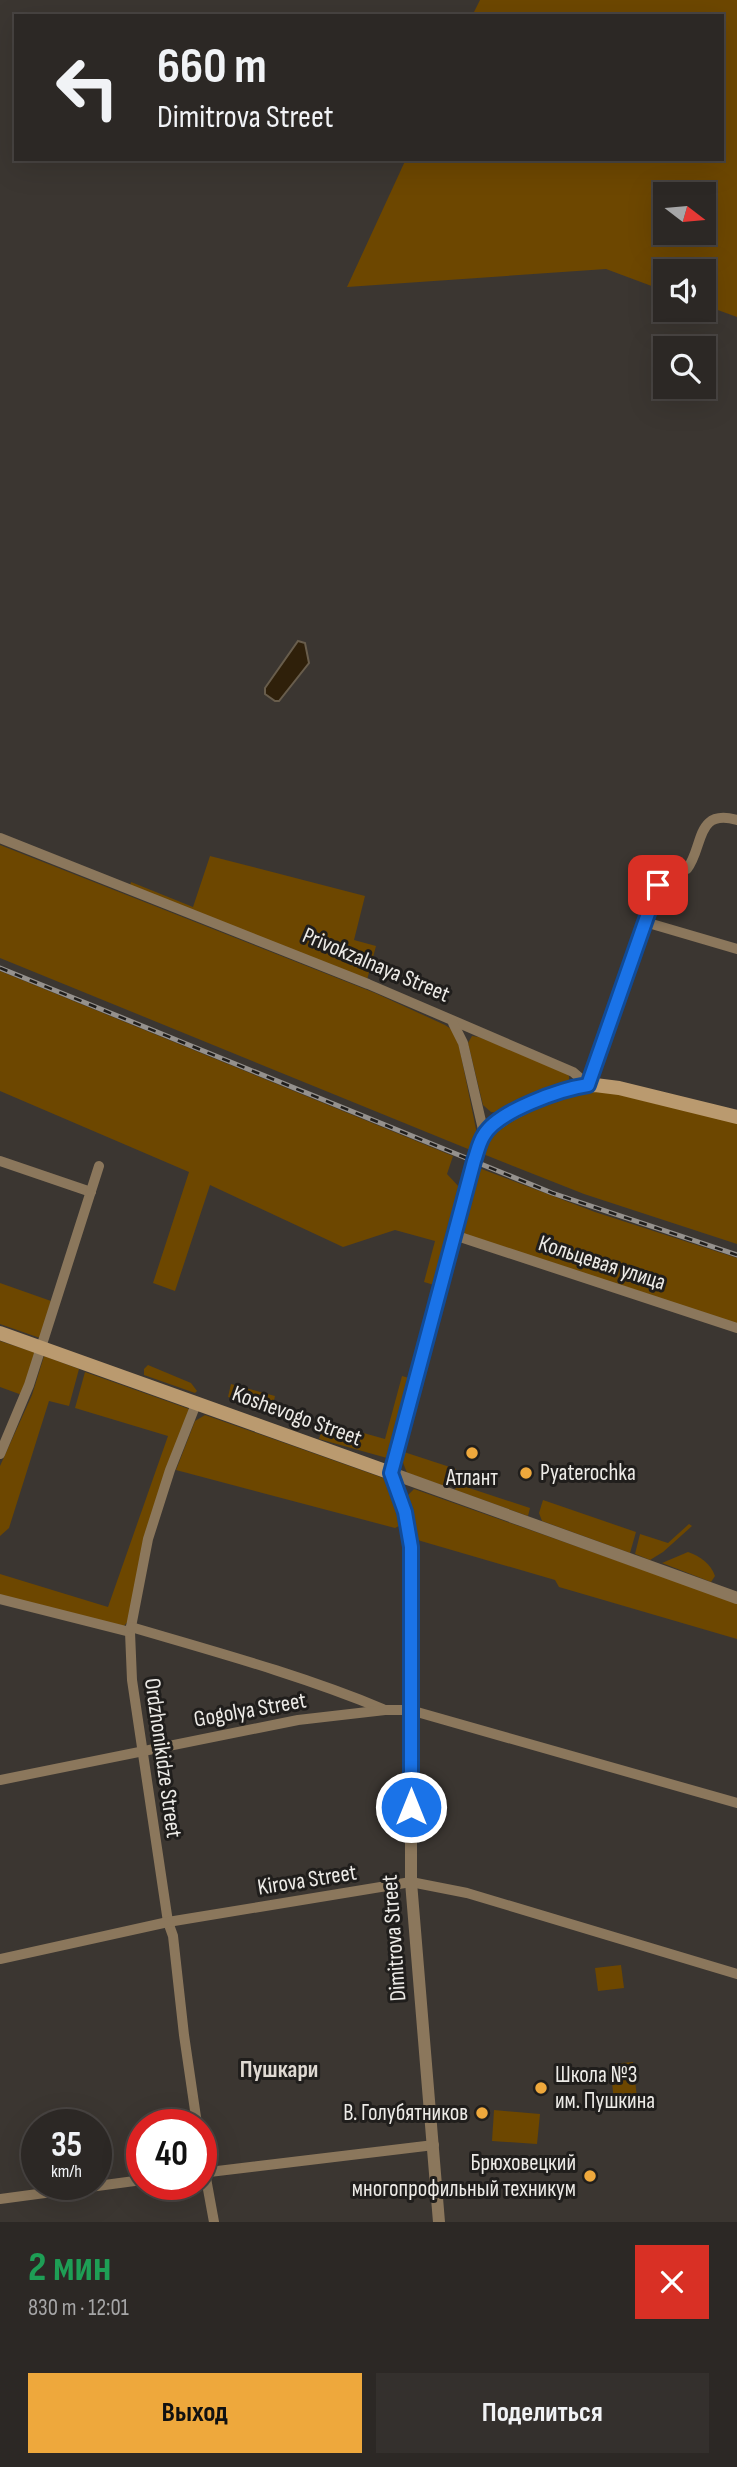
<!DOCTYPE html>
<html lang="ru">
<head>
<meta charset="utf-8">
<style>
	:root { --surface:#2c2825; --page:#34302d; --text:#f1f3f6; --muted:#a6a6a7; --line:#484442; --accent:#eea83c }
	body { margin:0; font-family:"Sofia Sans Condensed",sans-serif; background:var(--page); color:var(--text); height:100vh; display:flex; flex-direction:column; font-size:26px; white-space:nowrap }
	* { box-sizing:border-box; margin:0 }
	p { font-size:23px; color:var(--muted) }
	.icon { flex:none; width:38px; height:38px; fill:none; stroke:currentColor; stroke-width:2; stroke-linecap:round; stroke-linejoin:round }
	.map { position:relative; height:2222px; overflow:hidden }
	.panel { display:flex; flex-direction:column; background:var(--surface); flex:1 }
	.panel>* { flex:none }
	.banner { position:absolute; left:14px; top:14px; width:710px; height:147px; border-radius:0px; box-shadow:0 7px 28px #0002,0 0 0 2px var(--line); background:#2c2825; color:var(--text); overflow:hidden }
	.needle { width:46px; rotate:106deg }
	.fabs { position:absolute; left:653px; top:182px; display:grid; gap:14px }
	.fabs a { display:grid; place-items:center; width:63px; height:63px; border-radius:0px; background:var(--surface); box-shadow:0 7px 28px #0002,0 0 0 2px var(--line); font-size:35px }
	.speed { position:absolute; left:21px; top:2109px; display:flex; gap:14px; font-size:35px; font-weight:700; text-align:center }
	.speed>* { display:grid; place-content:center; width:91px; height:91px; border-radius:50%; background:var(--surface); box-shadow:0 7px 28px #0002,0 0 0 2px var(--line); line-height:1 }
	.speed small { font-size:18px; font-weight:400 }
	.speed .limit { border:10px solid #d22; background:#fff; color:#111 }
	.pin { position:absolute; display:grid; place-items:center; width:60px; height:60px; color:#fff; margin:-30px; border-radius:14px; box-shadow:0 4px 10px #0006 }
	.me { position:absolute; width:77px; margin:-38px; rotate:0deg; stroke-linejoin:round; filter:drop-shadow(0 0 5px #0008) }
	.turn { display:flex; align-items:center; gap:24px; height:147px; padding:0 28px; font-size:32px }
	.turn .icon { width:91px; height:91px; stroke-width:2.5 }
	.turn b { display:block; font-size:49px; line-height:60px }
	.round { display:grid; place-items:center; flex:none; width:74px; height:74px; border-radius:0px; background:var(--page) }
	.summary { display:flex; align-items:center; justify-content:space-between; height:119px; padding:0 28px }
	h1 { font-size:42px; font-weight:700; line-height:52px; color:#1e9e55 }
	.primary-button { display:flex; gap:14px; margin-top:auto; padding:14px 28px }
	.primary-button a { flex:1; height:80px; border-radius:0px; background:var(--accent); color:#111; font-size:28px; font-weight:700; line-height:80px; text-align:center }
	.primary-button a+a { background:var(--page); color:var(--text) }
	.map>svg:first-child { display:block }
</style>
</head>
<body>
<div class="map">
<svg width="737" height="2222" viewBox="0 0 737 2222">
	<rect width="100%" height="100%" fill="#3b3631"/>
	<g fill="#6d4700" fill-rule="evenodd">
		<path d="M480,0H737V317L704,305V271H665V291L606,269L347,287L406,159H723V16H472ZM665,194H704V233H665Z"/>
		<path d="M0,845L375,993L445,1025L451,1029L458,1041L477,1134L473,1151L0,958Z"/>
		<path d="M210,856L365,896L354,940L376,946L367,980L130,886L131,882L193,907Z"/>
		<path d="M0,971L453,1156L447,1174L461,1189L434,1285L424,1282L435,1241L395,1230L343,1247L210,1185L175,1291L153,1283L189,1172L0,1091Z"/>
		<path d="M472,1036L479,1037L566,1073L569,1076V1082L501,1113L491,1112L483,1105L468,1043Z"/>
		<path d="M596,1089L737,1123V1244L584,1194L483,1154L489,1139L496,1132L520,1115L565,1094Z"/>
		<path d="M479,1168L595,1212L737,1258V1325L462,1234Z"/>
		<path d="M0,1283L51,1301L40,1338L0,1324Z"/>
		<path d="M0,1341L36,1353L22,1395L0,1387Z"/>
		<path d="M44,1356L79,1369L69,1406L49,1401L9,1528L0,1536V1466L32,1395Z"/>
		<path d="M148,1365L191,1383L197,1391L195,1393L144,1375V1369Z"/>
		<path d="M85,1372L189,1409L140,1557L129,1620L124,1626L0,1596V1574L108,1607L168,1436L75,1408Z"/>
		<path d="M402,1376L409,1378L387,1458L319,1439L324,1422L385,1439Z"/>
		<path d="M231,1384L275,1396L272,1409L228,1397Z"/>
		<path d="M205,1415L386,1479L392,1486L401,1525L395,1528L176,1470L195,1421Z"/>
		<path d="M404,1452L456,1469L447,1487L407,1473L402,1460Z"/>
		<path d="M457,1484L530,1508L528,1516L455,1490Z"/>
		<path d="M414,1489L737,1603V1639L559,1587L555,1580L414,1539L407,1501L408,1495Z"/>
		<path d="M543,1500L636,1532L630,1553L542,1521L539,1513Z"/>
		<path d="M689,1524L692,1526L663,1552L650,1560L635,1554L640,1534L668,1543Z"/>
		<path d="M688,1552C700,1556 711,1564 715,1576L711,1582L662,1563Z"/>
		<path d="M621,1965L624,1988L598,1991L595,1968Z"/>
		<path d="M633,2062L638,2107L615,2110L610,2064Z"/>
		<path d="M494,2110L540,2114L537,2144L492,2141Z"/>
	</g>
	<path fill="#2f200a" stroke="#685d4c" stroke-width="2" d="M298,641L305,643L309,663L279,701H275L265,694V688Z"/>
	<g fill="none" stroke-linecap="round" stroke-linejoin="round">
		<g stroke="#8b775c" stroke-width="10">
			<path d="M0,838L368,984L573,1072L588,1085L665,865L681,870L687,869C704,847 695,808 737,820"/>
			<path d="M645,922L737,949"/>
			<path d="M453,1023L463,1043L484,1134"/>
			<path d="M0,1161L91,1192"/>
			<path d="M454,1235L737,1328"/>
			<path d="M196,1404L170,1470L148,1539L130,1632L132,1680L168,1922L173,1936L184,2035L197,2124"/>
			<path d="M0,1454L29,1385L99,1166"/>
			<path d="M0,1599L130,1632"/>
			<path d="M131,1627C216,1652 301,1675 383,1709"/>
			<path d="M0,1780L298,1720L385,1710H410L737,1803"/>
			<path d="M0,1959L168,1922L411,1882L467,1893L737,1974"/>
			<path d="M201,2151L214,2222"/>
			<path d="M201,2173L434,2145"/>
			<path d="M0,2199L142,2180"/>
		</g>
		<g stroke="#8b775c" stroke-width="12">
			<path d="M391,1473L405,1512L411,1556V1882L439,2222"/>
			<path d="M391,1473L737,1598"/>
		</g>
		<path stroke="#ba9a6f" stroke-width="14" d="M0,1333L391,1473L474,1161L484,1134L493,1126L507,1116L541,1098L575,1087L595,1085L619,1088L737,1117"/>
		<defs>
			<path id="rail" d="M0,968L552,1193L737,1255"/>
		</defs>
		<use href="#rail" stroke="#95918d" stroke-width="5"/>
		<use href="#rail" stroke="#201e1c" stroke-width="2.5" stroke-dasharray="8" stroke-linecap="butt"/>
	</g>
	<g fill="none" stroke-linecap="round" stroke-linejoin="round">
		<defs>
			<path id="route" d="M411,1807V1547L405,1512L391,1473L474,1161C477,1153 479,1142 484,1135C498,1111 561,1089 588,1085L658,885"/>
		</defs>
		<use href="#route" stroke="#114b97" stroke-width="18"/>
		<use href="#route" stroke="#1a73e8" stroke-width="12"/>
	</g>
	<g fill="#eea83c" stroke="#201e1c" stroke-width="2.5">
		<circle cx="472" cy="1453" r="7"/>
		<circle cx="526" cy="1473" r="7"/>
		<circle cx="541" cy="2088" r="7"/>
		<circle cx="482" cy="2113" r="7"/>
		<circle cx="590" cy="2176" r="7"/>
	</g>
	<g text-anchor="middle" dominant-baseline="central" stroke-width="6" stroke-linejoin="round" paint-order="stroke">
		<g font-size="23" fill="#edebe7" stroke="#201e1c">
			<text transform="translate(376 965) rotate(23)">Privokzalnaya Street</text>
			<text transform="translate(602 1263) rotate(18)">Кольцевая улица</text>
			<text transform="translate(297 1416) rotate(20)">Koshevogo Street</text>
			<text transform="translate(250 1710) rotate(-10)">Gogolya Street</text>
			<text transform="translate(163 1758) rotate(82)">Ordzhonikidze Street</text>
			<text transform="translate(307 1880) rotate(-9)">Kirova Street</text>
			<text transform="translate(394 1938) rotate(-94)">Dimitrova Street</text>
		</g>
		<g font-size="23" fill="#edebe7" stroke="#201e1c" text-anchor="start">
			<text x="540" y="1473">Pyaterochka</text>
			<text x="472" y="1478" text-anchor="middle">Атлант</text>
			<text x="555" y="2075">Школа №3<tspan x="555" dy="26">им. Пушкина</tspan></text>
			<text x="468" y="2113" text-anchor="end">В. Голубятников</text>
			<text x="576" y="2163" text-anchor="end">Брюховецкий<tspan x="576" dy="26">многопрофильный техникум</tspan></text>
		</g>
		<g font-size="24" font-weight="bold" fill="#dfd9d2" stroke="#201e1c">
			<text x="279" y="2069">Пушкари</text>
		</g>
	</g>
</svg>
<div class="fabs">
<a><svg class="needle" viewBox="-14 -14 28 28"><path d="M0-13l5 13h-10z" fill="#e53935"/><path d="M0 13l5-13h-10z" fill="#a6a6a7"/></svg></a>
<a><svg class="icon" aria-label="sound" viewBox="0 0 24 24"><path d="M4 9h4l5-4v14l-5-4H4zM17 9q2 3 0 6"/></svg></a>
<a><svg class="icon" aria-label="search" viewBox="0 0 24 24"><circle cx="10" cy="10" r="6"/><path d="M15 15l6 6"/></svg></a>
</div>
<div class="speed"><div>35<small>km/h</small></div><div class="limit">40</div></div>
<div class="pin" style="left:658px;top:885px;background:#d93025"><svg class="icon" aria-label="arrive" viewBox="0 0 24 24"><path d="M6 21V4h12l-3 4 3 4H6"/></svg></div>
<svg class="me" style="left:411px;top:1807px" viewBox="-20 -20 40 40"><circle r="17" fill="#1a73e8" stroke="#fff" stroke-width="3"/><path d="M0-11L8 9 0 5-8 9z" fill="#fff"/></svg>
<div class="banner">
<div class="turn"><svg class="icon" aria-label="left" viewBox="0 0 24 24"><path d="M17 20v-9H6M10 6l-5 5 5 5"/></svg><div><b>660 m</b>Dimitrova Street</div></div>
</div>
</div>
<section class="panel">
<div class="summary"><div><h1>2 мин</h1><p>830 m · 12:01</p></div><a class="round" style="background:#d93025;color:#fff"><svg class="icon" aria-label="close" viewBox="0 0 24 24"><path d="M6 6l12 12M18 6L6 18"/></svg></a></div>
<div class="primary-button"><a>Выход</a><a>Поделиться</a></div>
</section>
</body>
</html>
